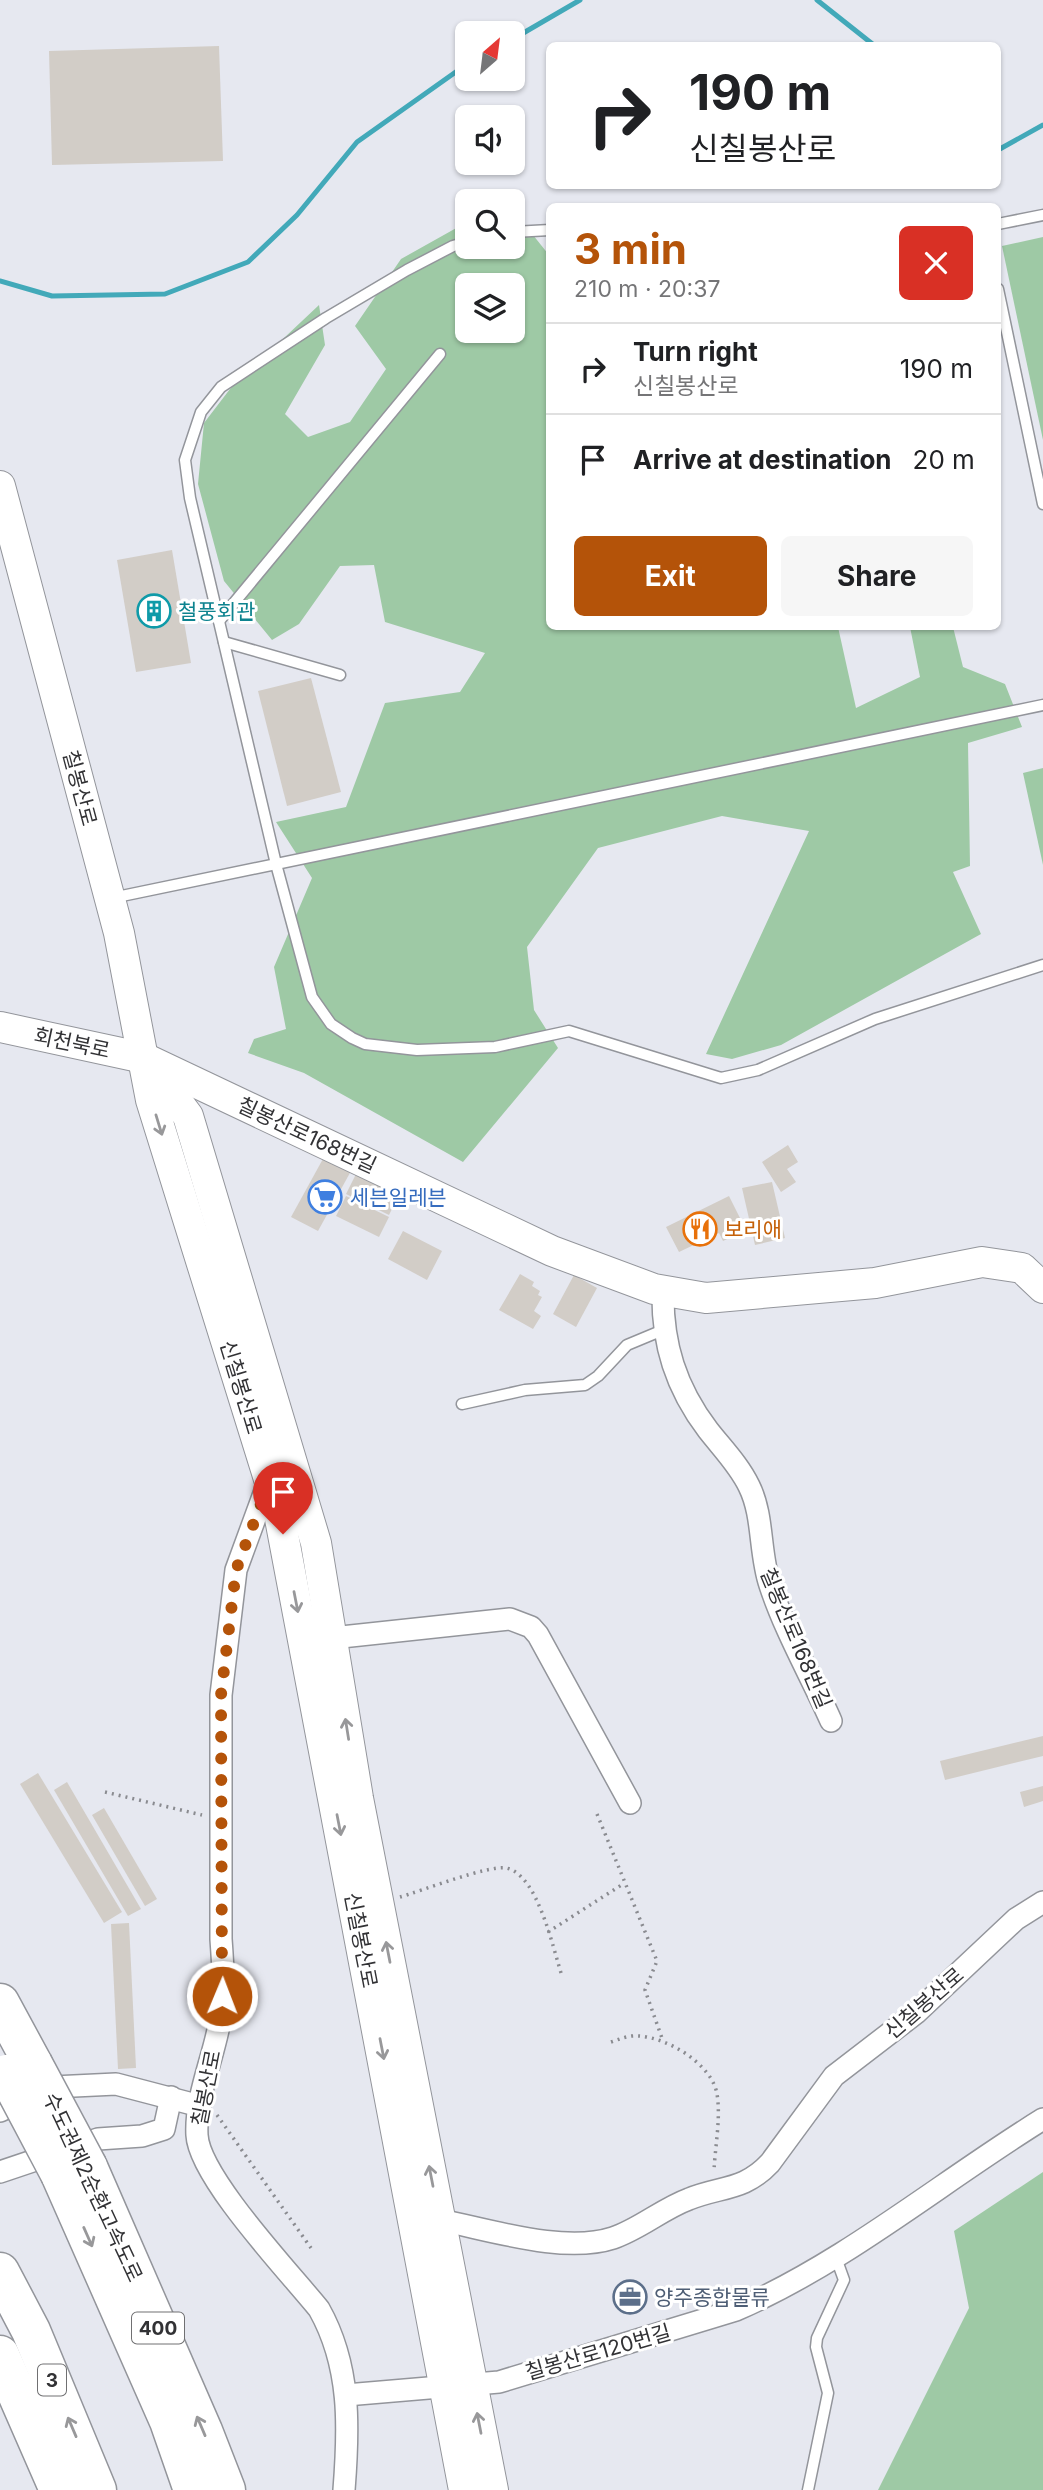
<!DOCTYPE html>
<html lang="en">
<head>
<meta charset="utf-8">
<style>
	:root { --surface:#fff; --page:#f6f6f6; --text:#202124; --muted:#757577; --line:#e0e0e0; --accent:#b45309 }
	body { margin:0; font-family:Inter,"Noto Sans KR",sans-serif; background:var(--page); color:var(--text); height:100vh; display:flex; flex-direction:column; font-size:26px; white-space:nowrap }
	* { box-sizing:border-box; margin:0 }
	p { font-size:23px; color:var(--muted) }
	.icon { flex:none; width:38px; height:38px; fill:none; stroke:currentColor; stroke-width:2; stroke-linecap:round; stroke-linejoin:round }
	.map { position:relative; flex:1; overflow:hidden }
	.side { position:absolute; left:546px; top:203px; width:455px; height:427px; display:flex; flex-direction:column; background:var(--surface); border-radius:10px; box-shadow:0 2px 5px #0004 }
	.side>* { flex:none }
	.banner { position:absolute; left:546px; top:42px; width:455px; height:147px; border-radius:10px; box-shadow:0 2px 5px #0004; background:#fff; color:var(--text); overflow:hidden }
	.needle { width:46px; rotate:28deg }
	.controls { position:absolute; left:455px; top:21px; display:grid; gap:14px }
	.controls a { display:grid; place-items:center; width:70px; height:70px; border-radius:10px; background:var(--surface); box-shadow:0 2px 5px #0004; font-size:35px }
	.pin { position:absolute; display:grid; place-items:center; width:60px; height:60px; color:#fff; margin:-72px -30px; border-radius:50% 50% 50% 0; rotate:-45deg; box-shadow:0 0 7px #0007 }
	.pin .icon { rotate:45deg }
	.me { position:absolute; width:77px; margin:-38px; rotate:1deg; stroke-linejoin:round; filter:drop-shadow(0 0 5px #0008) }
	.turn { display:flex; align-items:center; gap:24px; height:147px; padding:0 28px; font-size:32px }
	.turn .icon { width:91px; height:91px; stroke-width:2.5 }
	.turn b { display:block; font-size:49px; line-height:60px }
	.round { display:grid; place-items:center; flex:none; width:74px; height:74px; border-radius:10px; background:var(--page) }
	.headline { display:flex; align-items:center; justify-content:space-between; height:119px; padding:0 28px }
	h1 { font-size:42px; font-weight:700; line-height:52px; color:var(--accent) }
	.cta { display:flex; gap:14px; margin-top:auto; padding:14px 28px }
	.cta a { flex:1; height:80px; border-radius:10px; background:var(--accent); color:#fff; font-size:28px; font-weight:700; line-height:80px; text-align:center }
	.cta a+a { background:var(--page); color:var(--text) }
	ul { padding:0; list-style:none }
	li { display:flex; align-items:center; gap:21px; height:91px; padding:0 28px; border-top:2px solid var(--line) }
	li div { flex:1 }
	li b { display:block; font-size:26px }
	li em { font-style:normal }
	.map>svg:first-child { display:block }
</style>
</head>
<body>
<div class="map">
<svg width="1043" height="2490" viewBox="0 0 1043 2490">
	<rect width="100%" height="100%" fill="#e6e8f0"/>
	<g fill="#9ec9a5" fill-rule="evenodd">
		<path d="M513,210L549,255L550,626L838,627L856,708L920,677L910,627H953L963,667L1005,684L1022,727L968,743L970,866L953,872L981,934L781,1045L732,1059L706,1054L809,831L722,816L598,848L527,947L534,1010L558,1048L463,1162L304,1073L248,1053L254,1039L286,1029L274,967L312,878L276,822L346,807L385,703L460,692L485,653L385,622L374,565L340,566L299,624L272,640L224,581L198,484L204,423L230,389L319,305L325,345L285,414L308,437L350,422L386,369L355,326L401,259L467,222V247H513ZM467,285H513V331H467Z"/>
		<path d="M1043,237V440L1002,246Z"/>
		<path d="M1043,768V865L1023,773Z"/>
		<path d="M1043,2172V2490H878L969,2308L954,2231Z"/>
	</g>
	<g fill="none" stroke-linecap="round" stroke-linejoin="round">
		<g stroke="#42a9b9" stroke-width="5">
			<path d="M817,0L875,46"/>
			<path d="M513,39L580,0"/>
			<path d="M998,150L1043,125"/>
			<path d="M0,281L52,296L165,294L248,262L297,215L357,142L467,64"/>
		</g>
	</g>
	<g fill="#d2cdc7">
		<path d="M219,46L223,161L52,165L49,51Z"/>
		<path d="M172,550L191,663L136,672L117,560Z"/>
		<path d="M311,678L341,792L287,806L258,691Z"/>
		<path d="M788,1145L798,1162L787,1169L796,1182L781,1192L762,1162Z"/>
		<path d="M324,1157L351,1171L318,1231L291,1217Z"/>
		<path d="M356,1174L399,1195L389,1215L346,1194Z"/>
		<path d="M772,1182L785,1238L755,1245L742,1188Z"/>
		<path d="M346,1196L389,1217L379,1237L336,1216Z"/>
		<path d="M729,1196L746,1230L723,1241L719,1233L679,1252L666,1227Z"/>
		<path d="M403,1231L442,1251L427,1280L388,1259Z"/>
		<path d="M520,1274L534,1282L532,1286L540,1291L538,1295L542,1297L534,1311L541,1316L533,1329L499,1310Z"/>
		<path d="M574,1275L597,1288L576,1327L553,1314Z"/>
		<path d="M1043,1736V1756L945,1780L940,1761Z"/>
		<path d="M38,1773L122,1912L104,1923L20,1784Z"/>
		<path d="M67,1782L141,1909L128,1916L54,1790Z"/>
		<path d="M1043,1786V1801L1024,1807L1020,1792Z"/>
		<path d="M104,1808L157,1899L145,1906L92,1815Z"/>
		<path d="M129,1923L136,2068L118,2069L111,1924Z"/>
	</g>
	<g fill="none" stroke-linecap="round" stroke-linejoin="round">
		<defs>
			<g id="lane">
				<path d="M998,224L1043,215"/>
				<path d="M513,232L550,230"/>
				<path d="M467,242L453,246L407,270L326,318L221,387L201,412L185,460L190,498L276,864L312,997L331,1024L352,1038L365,1044L417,1050L495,1047L569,1031L721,1078L758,1070L875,1019L1043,965"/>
				<path d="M998,289L1043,504"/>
				<path d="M219,621L440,354"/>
				<path d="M224,642L340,675"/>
				<path d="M112,898L1043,705"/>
				<path d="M462,1404L525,1390L585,1385L598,1376L627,1345L663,1330"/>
				<path d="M808,2490L828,2393L816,2347L817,2338L844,2280L835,2255"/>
			</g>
			<g id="street">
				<path d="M663,1291C662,1344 676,1388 708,1430C722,1448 739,1465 749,1486C764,1516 759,1553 770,1585C785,1631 811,1676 831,1721"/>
				<path d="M269,1480L236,1570L221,1695V1939C223,1966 225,1993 220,2020C214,2057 195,2097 197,2135C199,2177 290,2273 319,2309C351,2366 349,2427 344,2490"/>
				<path d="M332,1638L510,1619L531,1627L538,1635L630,1803"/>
				<path d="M0,2111L53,2087L116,2084L200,2106"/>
				<path d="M0,2172L98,2139L142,2136L164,2129L171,2097"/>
				<path d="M440,2220C491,2230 564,2254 613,2238C640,2229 662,2209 689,2199C721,2186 744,2191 770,2163L834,2076L916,2013L1016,1919L1043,1902"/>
				<path d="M346,2395L499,2382L736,2310C846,2262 941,2182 1043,2119"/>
			</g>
			<g id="secondary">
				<path d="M0,486L119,933L151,1100L278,1508L464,2490"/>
				<path d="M0,1027L144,1058L552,1251L654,1289L706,1298L875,1283L982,1262L1022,1268L1043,1288"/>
				<path d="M147,1061L188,1116L316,1543L358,1798L493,2490"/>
			</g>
			<g id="highway">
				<path d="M0,2003L33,2064"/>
				<path d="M88,2167L203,2431L226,2490"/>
				<path d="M60,2174L169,2421L193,2490"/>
				<path d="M0,2272L31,2331L97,2490"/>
				<path d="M0,2355L59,2490"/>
			</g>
		</defs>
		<use href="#lane" stroke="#93959b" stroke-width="13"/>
		<use href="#street" stroke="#93959b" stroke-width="24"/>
		<use href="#secondary" stroke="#93959b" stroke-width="32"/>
		<use href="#highway" stroke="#93959b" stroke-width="41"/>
		<g stroke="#8a8b90" stroke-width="3.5" stroke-dasharray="2 5" stroke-linecap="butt">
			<path d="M105,1792L202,1815"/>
			<path d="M597,1814L657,1961L645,1990L663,2041"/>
			<path d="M400,1897C421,1891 488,1865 506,1868C538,1874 553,1949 562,1976"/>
			<path d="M548,1932L623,1884"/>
			<path d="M611,2042C620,2039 629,2035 638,2036C667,2037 712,2064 717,2094C721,2118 715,2147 714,2171"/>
			<path d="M217,2115L311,2248"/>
		</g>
		<use href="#lane" stroke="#fff" stroke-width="10"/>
		<use href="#street" stroke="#fff" stroke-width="21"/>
		<use href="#secondary" stroke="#fff" stroke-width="30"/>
		<use href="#highway" stroke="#fff" stroke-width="38"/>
		<defs>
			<g id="highway-bridge">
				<path d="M33,2064L88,2167"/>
				<path d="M7,2074L60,2174"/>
			</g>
		</defs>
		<use href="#highway-bridge" stroke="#93959b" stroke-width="41" stroke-linecap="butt"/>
		<use href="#highway-bridge" stroke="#fff" stroke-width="38"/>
	</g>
	<defs><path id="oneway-shaft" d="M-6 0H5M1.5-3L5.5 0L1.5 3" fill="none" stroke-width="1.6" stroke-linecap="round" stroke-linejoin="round" transform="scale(1.75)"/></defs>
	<g stroke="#98989a">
		<use href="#oneway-shaft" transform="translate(159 1125) rotate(73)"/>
		<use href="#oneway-shaft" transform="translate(296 1602) rotate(79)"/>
		<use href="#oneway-shaft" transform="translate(347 1729) rotate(-99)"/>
		<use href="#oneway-shaft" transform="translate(339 1825) rotate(79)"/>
		<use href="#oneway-shaft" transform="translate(388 1952) rotate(-101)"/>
		<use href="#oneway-shaft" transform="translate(382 2049) rotate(79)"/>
		<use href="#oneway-shaft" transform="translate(431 2176) rotate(-101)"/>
		<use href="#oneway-shaft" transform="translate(88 2237) rotate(66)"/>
		<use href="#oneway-shaft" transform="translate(479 2423) rotate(-101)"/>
		<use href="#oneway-shaft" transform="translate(201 2426) rotate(-113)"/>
		<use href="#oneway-shaft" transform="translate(72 2427) rotate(-113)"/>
	</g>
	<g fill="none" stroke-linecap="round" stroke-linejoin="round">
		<path stroke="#b45309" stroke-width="12" stroke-dasharray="0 21.6" d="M222,1996L221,1695L236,1570L270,1480L283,1534"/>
	</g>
	<defs>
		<symbol id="building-ring" viewBox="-11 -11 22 22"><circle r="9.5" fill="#fff" stroke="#0f9aa8" stroke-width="1.5"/><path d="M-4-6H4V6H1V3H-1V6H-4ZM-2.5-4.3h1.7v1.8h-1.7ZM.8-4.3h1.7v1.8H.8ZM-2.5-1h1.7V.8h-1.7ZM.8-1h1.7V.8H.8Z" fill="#0f9aa8"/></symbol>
		<symbol id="supermarket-ring" viewBox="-11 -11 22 22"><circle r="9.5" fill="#fff" stroke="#3f7fe0" stroke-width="1.5"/><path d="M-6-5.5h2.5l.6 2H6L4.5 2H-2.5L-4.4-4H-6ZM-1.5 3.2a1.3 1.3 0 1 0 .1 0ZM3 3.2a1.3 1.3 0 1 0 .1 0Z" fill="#3f7fe0"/></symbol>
		<symbol id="restaurant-ring" viewBox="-11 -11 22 22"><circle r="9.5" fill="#fff" stroke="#e8710a" stroke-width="1.5"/><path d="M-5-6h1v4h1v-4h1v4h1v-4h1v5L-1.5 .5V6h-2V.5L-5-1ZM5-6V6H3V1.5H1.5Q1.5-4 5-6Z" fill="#e8710a"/></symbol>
		<symbol id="office-ring" viewBox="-11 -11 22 22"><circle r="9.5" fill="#fff" stroke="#5c6f8a" stroke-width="1.5"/><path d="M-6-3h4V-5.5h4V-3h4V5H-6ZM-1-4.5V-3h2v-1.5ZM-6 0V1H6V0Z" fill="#5c6f8a"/></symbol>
	</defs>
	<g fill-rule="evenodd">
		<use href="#building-ring" x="135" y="592" width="38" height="38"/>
		<use href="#supermarket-ring" x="306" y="1178" width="38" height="38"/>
		<use href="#restaurant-ring" x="681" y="1210" width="38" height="38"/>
		<use href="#office-ring" x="611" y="2278" width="38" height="38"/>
	</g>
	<g text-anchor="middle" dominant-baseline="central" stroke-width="6" stroke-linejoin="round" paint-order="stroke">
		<g fill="#fff" stroke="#707072" stroke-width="2">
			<rect x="132" y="2312.5" width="52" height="31" rx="5"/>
			<rect x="38" y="2364.5" width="28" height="31" rx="5"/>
		</g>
		<g font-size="19" font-weight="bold" fill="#323235">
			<text x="158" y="2328">400</text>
			<text x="52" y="2380">3</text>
		</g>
		<g font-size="21" fill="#0d838f" stroke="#fff" text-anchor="start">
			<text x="178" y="611">철풍회관</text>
		</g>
		<g font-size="21" fill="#323235" stroke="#fff">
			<text transform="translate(80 788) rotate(75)">칠봉산로</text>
			<text transform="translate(72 1043) rotate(12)">회천북로</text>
			<text transform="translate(307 1135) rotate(25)">칠봉산로168번길</text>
			<text transform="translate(241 1387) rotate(73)">신칠봉산로</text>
			<text transform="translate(796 1638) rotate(67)">칠봉산로168번길</text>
			<text transform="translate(361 1940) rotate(79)">신칠봉산로</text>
			<text transform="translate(924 2003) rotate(-41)">신칠봉산로</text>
			<text transform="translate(206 2088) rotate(-79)">칠봉산로</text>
			<text transform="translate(93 2187) rotate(65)">수도권제2순환고속도로</text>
			<text transform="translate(598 2352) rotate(-16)">칠봉산로120번길</text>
		</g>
		<g font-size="21" fill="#366cbe" stroke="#fff" text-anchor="start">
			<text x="350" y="1197">세븐일레븐</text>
		</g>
		<g font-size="21" fill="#c56008" stroke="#fff" text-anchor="start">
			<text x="724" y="1229">보리애</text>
		</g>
		<g font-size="21" fill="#4e5e75" stroke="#fff" text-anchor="start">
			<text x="654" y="2297">양주종합물류</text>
		</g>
	</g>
</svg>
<div class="controls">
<a><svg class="needle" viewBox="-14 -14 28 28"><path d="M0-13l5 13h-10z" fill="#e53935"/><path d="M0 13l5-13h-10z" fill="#757577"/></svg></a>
<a><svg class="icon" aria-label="sound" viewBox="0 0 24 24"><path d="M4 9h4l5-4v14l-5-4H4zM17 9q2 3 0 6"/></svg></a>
<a><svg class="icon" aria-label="search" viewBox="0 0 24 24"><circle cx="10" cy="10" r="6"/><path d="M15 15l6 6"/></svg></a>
<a><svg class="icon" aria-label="layers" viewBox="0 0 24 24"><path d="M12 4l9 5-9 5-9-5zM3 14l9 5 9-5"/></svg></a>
</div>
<div class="pin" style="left:283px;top:1534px;background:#d93025"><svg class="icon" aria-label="arrive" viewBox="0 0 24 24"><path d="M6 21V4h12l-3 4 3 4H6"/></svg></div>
<svg class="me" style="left:222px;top:1996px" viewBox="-20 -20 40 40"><circle r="17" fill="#b45309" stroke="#fff" stroke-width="3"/><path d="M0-11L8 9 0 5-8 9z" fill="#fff"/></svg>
<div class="banner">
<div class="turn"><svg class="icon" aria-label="right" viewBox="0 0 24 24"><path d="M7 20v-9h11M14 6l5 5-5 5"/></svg><div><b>190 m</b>신칠봉산로</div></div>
</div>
<section class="side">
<div class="headline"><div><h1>3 min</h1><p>210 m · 20:37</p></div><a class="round" style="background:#d93025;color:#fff"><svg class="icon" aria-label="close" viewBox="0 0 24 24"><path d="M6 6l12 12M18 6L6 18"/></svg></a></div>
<ul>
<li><svg class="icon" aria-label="right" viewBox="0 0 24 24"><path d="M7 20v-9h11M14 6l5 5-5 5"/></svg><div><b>Turn right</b><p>신칠봉산로</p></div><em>190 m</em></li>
<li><svg class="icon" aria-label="arrive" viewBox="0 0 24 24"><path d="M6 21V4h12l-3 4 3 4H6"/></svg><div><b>Arrive at destination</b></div><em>20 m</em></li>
</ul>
<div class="cta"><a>Exit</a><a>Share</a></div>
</section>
</div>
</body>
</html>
